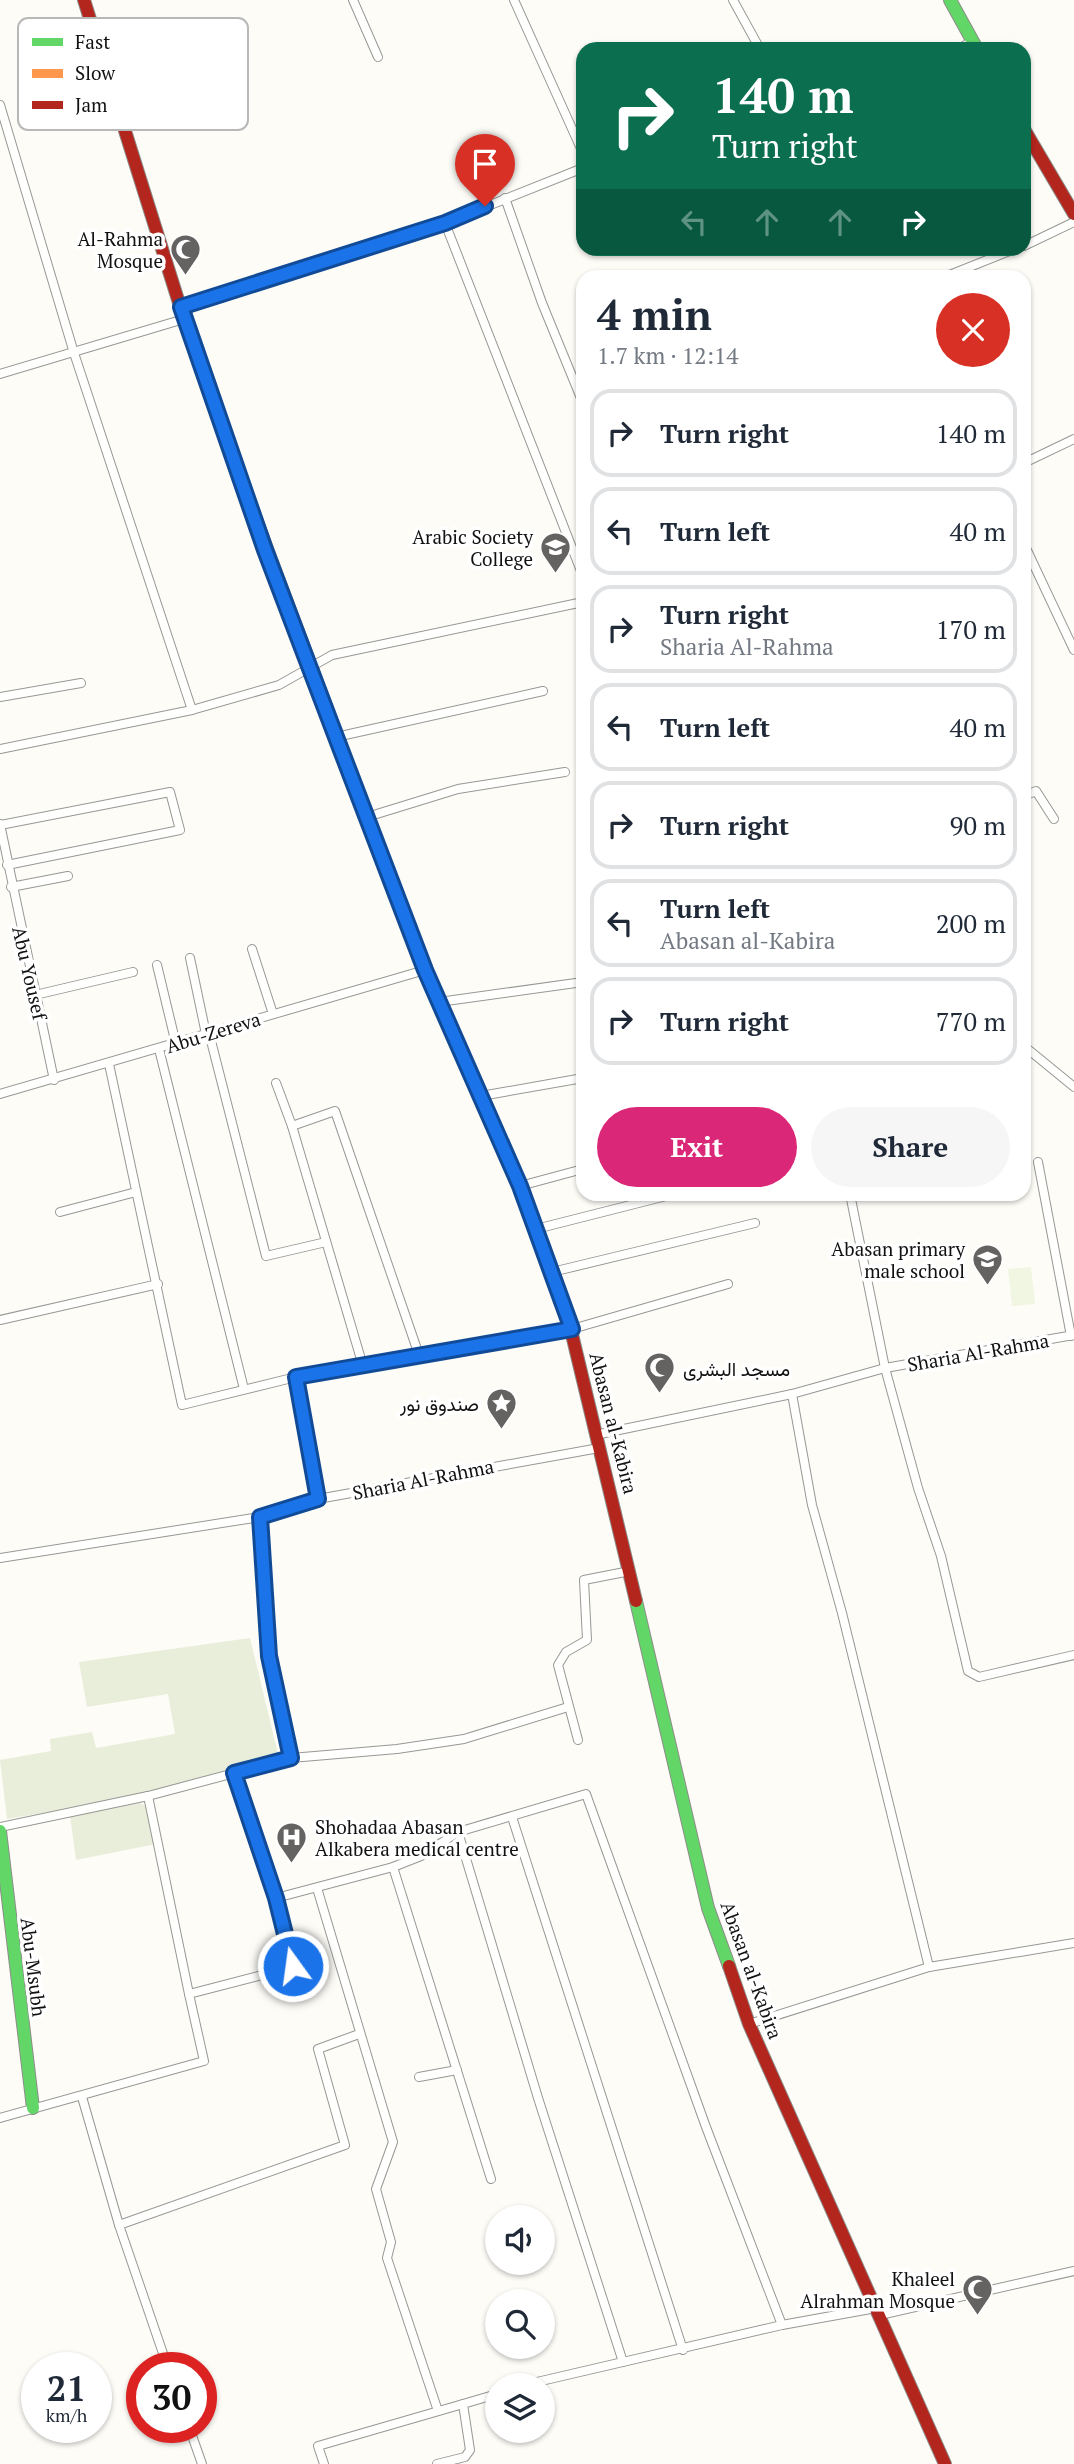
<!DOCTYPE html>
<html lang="en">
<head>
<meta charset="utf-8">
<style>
	:root { --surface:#fff; --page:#f6f6f7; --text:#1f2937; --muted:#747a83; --line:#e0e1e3; --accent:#db2777 }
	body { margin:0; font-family:"PT Serif",Vazirmatn,serif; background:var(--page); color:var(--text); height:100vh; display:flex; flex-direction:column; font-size:26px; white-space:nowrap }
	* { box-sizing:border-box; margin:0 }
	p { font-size:23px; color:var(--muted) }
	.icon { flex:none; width:38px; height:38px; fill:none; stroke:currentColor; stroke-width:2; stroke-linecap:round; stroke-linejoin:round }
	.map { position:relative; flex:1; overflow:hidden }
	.side { position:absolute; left:576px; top:270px; width:455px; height:931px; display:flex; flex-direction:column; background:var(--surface); border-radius:21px; box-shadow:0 2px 5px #0004 }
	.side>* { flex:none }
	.banner { position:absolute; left:576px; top:42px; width:455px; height:214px; border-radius:21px; box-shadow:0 2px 5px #0004; background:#0b6e4f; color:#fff; overflow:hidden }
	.buttons { position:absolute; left:485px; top:2205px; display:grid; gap:14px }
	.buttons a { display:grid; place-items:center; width:70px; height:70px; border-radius:50%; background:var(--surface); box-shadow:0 2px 5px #0004; font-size:35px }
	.speed { position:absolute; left:21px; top:2352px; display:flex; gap:14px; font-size:35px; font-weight:700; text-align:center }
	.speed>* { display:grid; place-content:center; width:91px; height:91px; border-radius:50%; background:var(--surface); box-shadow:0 2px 5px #0004; line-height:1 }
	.speed small { font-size:18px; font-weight:400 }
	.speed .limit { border:10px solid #d22; background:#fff; color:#111 }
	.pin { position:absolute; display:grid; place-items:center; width:60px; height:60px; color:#fff; margin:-72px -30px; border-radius:50% 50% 50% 0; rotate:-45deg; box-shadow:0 0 7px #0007 }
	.pin .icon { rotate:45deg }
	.me { position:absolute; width:77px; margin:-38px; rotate:346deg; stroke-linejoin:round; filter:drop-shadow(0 0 5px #0008) }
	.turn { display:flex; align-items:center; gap:24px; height:147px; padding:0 21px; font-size:32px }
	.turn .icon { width:91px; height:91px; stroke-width:2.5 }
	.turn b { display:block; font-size:49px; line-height:60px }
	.lanes { display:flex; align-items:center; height:66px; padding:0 21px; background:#0003; justify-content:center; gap:35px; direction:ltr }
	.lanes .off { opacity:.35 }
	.round { display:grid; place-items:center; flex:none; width:74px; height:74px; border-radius:37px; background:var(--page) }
	.headline { display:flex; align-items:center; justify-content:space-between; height:119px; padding:0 21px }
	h1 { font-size:42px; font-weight:800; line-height:52px }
	.cta { display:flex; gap:14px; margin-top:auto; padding:14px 21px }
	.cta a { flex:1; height:80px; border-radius:42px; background:var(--accent); color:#fff; font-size:28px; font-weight:800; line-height:80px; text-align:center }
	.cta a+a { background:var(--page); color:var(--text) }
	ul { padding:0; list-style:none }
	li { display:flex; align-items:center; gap:21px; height:88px; margin:0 14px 10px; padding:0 7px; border:4px solid var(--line); border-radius:21px }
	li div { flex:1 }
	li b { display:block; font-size:26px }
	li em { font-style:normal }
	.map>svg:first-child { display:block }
</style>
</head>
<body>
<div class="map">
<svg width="1074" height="2464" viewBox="0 0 1074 2464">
	<rect width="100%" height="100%" fill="#fdfcf7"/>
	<g fill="#e9eedb">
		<path d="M250,1638L279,1758L139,1797L7,1819L0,1760L51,1751L50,1739L92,1732L96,1748L175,1734L168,1694L87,1707L79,1662Z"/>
		<path d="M140,1803L149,1808L156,1844L76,1860L70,1816Z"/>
	</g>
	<path fill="#f0f6e1" d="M1031,1267L1035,1304L1012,1306L1008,1269Z"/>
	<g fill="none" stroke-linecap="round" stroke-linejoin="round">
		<defs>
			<g id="street">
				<path d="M353,0L378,57"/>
				<path d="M514,0L583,153"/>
				<path d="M733,0L760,49"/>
				<path d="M959,49L972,41"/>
				<path d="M0,105L74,353L192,710"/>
				<path d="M583,168L445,223L583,576"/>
				<path d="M505,198L542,303L583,403"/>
				<path d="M1024,246L1074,222"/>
				<path d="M947,276L1017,248"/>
				<path d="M181,307L445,223"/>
				<path d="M0,374L184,319"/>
				<path d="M1024,463L1074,439"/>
				<path d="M1024,544L1074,650"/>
				<path d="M0,697L81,683"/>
				<path d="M336,737L543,691"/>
				<path d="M0,749L192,710L279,685L332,655L583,602"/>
				<path d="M1024,796L1036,791L1054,819"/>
				<path d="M367,817L458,789L565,772"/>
				<path d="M0,824L54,1080"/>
				<path d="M0,825L170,792L180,830L7,865"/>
				<path d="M11,887L68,876"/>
				<path d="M252,949L273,1014"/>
				<path d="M190,958L206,1034"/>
				<path d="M157,965L176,1044"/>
				<path d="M35,995L133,972"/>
				<path d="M439,1002L583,982"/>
				<path d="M209,1033L266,1256L326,1242"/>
				<path d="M1024,1046L1074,1087"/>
				<path d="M159,1049L244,1389"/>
				<path d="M109,1064L182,1405L296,1377L572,1329L728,1284"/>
				<path d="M276,1083L292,1126L363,1366"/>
				<path d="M0,1094L425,970"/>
				<path d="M481,1096L583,1078"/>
				<path d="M292,1126L335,1111L419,1355"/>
				<path d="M1038,1162L1071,1336"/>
				<path d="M520,1186L583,1169"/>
				<path d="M850,1194L885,1368L918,1488L941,1556L968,1671L979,1677L1074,1655"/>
				<path d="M60,1212L136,1192"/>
				<path d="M536,1229L674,1194"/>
				<path d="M552,1272L755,1223"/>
				<path d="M0,1320L158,1284"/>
				<path d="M296,1377L318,1499"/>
				<path d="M792,1394L812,1505L842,1613L929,1967"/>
				<path d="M595,1435L792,1394L885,1368L1074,1335"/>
				<path d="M260,1517L269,1656L291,1758"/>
				<path d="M0,1558L260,1517L318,1499L599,1448"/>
				<path d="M578,1740L558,1665L566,1652L587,1640L584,1580L630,1571"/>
				<path d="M235,1773L276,1898"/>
				<path d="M148,1796L189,1994"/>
				<path d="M512,1817L683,2350"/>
				<path d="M0,1827L148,1796L291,1758L397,1749L464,1739L568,1707"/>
				<path d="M458,1832L538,2098L623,2362"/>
				<path d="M393,1867L491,2179"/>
				<path d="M317,1888L393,2142L376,2189L391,2242L387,2258L438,2411"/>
				<path d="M749,2024L929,1967L1074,1943"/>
				<path d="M419,2077L457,2070"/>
				<path d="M82,2097L119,2225L168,2368"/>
				<path d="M0,2118L204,2061L189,1994L293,1967L276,1898L393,1867L421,1856L458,1832L586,1794L706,2127L782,2325"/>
				<path d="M119,2225L345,2145L318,2049L359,2034"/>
				<path d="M880,2315L1074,2271"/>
				<path d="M524,2385L782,2325L876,2308"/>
				<path d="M189,2427L202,2464"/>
				<path d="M324,2464L318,2446L463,2404"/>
				<path d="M437,2464L465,2457L470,2450L463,2404L497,2394"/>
			</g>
			<g id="fast">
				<path d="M950,0L977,49"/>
				<path d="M411,934L520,1186L569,1322"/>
				<path d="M636,1601L708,1908L729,1966"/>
				<path d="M0,1831L33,2108"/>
			</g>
			<path id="slow" d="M232,455L411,934"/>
			<g id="jam">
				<path d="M84,0L184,319L232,455"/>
				<path d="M1024,129L1074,214"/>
				<path d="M569,1322L636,1601"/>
				<path d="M729,1966L749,2024L945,2464"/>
			</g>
		</defs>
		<use href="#street" stroke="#979795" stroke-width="10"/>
		<use href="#fast" stroke="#8e8d8b" stroke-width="14"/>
		<use href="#slow" stroke="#8e8d8b" stroke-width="14"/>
		<use href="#jam" stroke="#8e8d8b" stroke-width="14"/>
		<use href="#street" stroke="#fffffe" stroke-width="8"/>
		<use href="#fast" stroke="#63d668" stroke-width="12"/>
		<use href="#slow" stroke="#ff974d" stroke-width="12"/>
		<use href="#jam" stroke="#b3261e" stroke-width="12"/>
	</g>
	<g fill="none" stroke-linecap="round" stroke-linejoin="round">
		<defs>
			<path id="route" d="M293,1966L276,1898L234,1773L291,1758L269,1656L260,1517L318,1499L296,1377L572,1329L520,1186L425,970L336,737L265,550L181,307L445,223L485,206"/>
		</defs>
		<use href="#route" stroke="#114b97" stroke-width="18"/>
		<use href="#route" stroke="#1a73e8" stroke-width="12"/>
	</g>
	<defs>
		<symbol id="mosque-pin" viewBox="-11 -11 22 30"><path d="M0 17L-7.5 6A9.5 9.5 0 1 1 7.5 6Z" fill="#646362" stroke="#fff"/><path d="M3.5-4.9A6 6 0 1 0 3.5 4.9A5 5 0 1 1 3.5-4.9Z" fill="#fff"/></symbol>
		<symbol id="university-pin" viewBox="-11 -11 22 30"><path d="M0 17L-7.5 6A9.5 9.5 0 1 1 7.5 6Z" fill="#646362" stroke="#fff"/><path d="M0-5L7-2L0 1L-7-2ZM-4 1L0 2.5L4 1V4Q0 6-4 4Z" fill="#fff"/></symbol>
		<symbol id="school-pin" viewBox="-11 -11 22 30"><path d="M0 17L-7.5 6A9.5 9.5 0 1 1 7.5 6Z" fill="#646362" stroke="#fff"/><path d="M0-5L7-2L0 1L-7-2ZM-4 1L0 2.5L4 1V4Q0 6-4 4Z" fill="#fff"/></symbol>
		<symbol id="sight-pin" viewBox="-11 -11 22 30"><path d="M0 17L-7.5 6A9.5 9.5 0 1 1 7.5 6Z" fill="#646362" stroke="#fff"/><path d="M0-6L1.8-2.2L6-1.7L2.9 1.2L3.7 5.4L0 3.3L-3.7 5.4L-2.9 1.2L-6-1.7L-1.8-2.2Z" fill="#fff"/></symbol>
		<symbol id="hospital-pin" viewBox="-11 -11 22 30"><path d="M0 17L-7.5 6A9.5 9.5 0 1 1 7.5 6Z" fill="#646362" stroke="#fff"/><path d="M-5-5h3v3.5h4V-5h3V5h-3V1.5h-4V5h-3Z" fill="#fff"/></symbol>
	</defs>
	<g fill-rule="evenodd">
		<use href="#mosque-pin" x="168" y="232" width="35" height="47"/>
		<use href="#university-pin" x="538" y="530" width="35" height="47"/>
		<use href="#school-pin" x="970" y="1242" width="35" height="47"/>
		<use href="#mosque-pin" x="642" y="1350" width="35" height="47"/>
		<use href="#sight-pin" x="484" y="1386" width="35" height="47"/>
		<use href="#hospital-pin" x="274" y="1820" width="35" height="47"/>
		<use href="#mosque-pin" x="960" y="2272" width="35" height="47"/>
	</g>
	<g text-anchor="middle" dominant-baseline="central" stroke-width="7" stroke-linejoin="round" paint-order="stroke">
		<g font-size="19" fill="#111" stroke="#fff" text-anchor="end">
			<text x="163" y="238">Al-Rahma<tspan x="163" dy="22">Mosque</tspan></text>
			<text x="533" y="536">Arabic Society<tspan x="533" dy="22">College</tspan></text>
			<text x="965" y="1248">Abasan primary<tspan x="965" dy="22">male school</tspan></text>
			<text x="683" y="1368" text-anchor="start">مسجد البشرى</text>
			<text x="479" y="1403">صندوق نور</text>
			<text x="315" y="1826" text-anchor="start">Shohadaa Abasan<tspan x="315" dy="22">Alkabera medical centre</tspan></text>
			<text x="955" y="2278">Khaleel<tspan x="955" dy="22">Alrahman Mosque</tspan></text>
		</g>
		<g font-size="19" fill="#111" stroke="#fff">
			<text transform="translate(30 973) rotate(77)">Abu Yousef</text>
			<text transform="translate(213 1032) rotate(-17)">Abu-Zereva</text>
			<text transform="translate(978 1352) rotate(-10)">Sharia Al-Rahma</text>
			<text transform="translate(614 1423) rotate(76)">Abasan al-Kabira</text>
			<text transform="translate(423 1479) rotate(-11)">Sharia Al-Rahma</text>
			<text transform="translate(34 1967) rotate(83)">Abu-Msubh</text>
			<text transform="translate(752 1970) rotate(70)">Abasan al-Kabira</text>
		</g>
	</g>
	<rect x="18" y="18" width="230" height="112" rx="10" fill="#fff" stroke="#b8b8b8" stroke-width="2"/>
	<rect x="32" y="38" width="31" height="8" fill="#63d668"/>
	<rect x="32" y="69" width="31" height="9" fill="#ff974d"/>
	<rect x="32" y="101" width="31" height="8" fill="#b3261e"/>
	<g font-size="19" fill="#111">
		<text x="75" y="49">Fast</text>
		<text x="75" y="80">Slow</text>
		<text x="75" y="112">Jam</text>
	</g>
</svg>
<div class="buttons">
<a><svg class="icon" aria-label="sound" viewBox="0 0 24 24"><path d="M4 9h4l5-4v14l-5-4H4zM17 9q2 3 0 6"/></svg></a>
<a><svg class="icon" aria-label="search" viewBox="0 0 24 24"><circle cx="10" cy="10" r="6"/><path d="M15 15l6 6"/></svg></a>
<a><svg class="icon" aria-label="layers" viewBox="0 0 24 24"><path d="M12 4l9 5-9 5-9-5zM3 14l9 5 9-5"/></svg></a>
</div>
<div class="speed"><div>21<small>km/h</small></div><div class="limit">30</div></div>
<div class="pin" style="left:485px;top:206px;background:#d93025"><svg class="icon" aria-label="arrive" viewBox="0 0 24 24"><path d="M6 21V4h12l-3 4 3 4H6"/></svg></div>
<svg class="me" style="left:293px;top:1966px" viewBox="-20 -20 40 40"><circle r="17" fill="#1a73e8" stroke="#fff" stroke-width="3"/><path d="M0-11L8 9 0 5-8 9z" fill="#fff"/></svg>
<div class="banner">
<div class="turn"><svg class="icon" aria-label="right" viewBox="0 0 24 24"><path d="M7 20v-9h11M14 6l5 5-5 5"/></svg><div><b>140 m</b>Turn right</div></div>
<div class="lanes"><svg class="icon off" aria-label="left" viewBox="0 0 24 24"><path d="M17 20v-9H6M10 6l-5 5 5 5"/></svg><svg class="icon off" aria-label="ahead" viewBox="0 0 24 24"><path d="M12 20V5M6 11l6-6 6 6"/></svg><svg class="icon off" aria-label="ahead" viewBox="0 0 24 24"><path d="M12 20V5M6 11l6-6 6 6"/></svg><svg class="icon" aria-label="right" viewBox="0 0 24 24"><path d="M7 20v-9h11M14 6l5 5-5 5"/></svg></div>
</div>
<section class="side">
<div class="headline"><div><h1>4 min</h1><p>1.7 km · 12:14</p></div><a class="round" style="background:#d93025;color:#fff"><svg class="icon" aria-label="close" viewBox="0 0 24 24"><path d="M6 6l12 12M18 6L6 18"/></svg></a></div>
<ul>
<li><svg class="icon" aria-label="right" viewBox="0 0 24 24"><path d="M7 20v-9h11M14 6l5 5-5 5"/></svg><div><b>Turn right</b></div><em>140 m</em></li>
<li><svg class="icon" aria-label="left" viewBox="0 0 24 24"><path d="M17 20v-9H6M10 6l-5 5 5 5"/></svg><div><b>Turn left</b></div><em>40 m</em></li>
<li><svg class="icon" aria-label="right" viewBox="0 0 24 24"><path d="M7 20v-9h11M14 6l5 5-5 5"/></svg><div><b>Turn right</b><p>Sharia Al-Rahma</p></div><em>170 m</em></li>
<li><svg class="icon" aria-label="left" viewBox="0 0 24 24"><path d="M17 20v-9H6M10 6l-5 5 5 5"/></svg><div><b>Turn left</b></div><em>40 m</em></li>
<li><svg class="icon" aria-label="right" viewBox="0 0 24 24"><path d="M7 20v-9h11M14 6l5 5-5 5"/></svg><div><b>Turn right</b></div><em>90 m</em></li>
<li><svg class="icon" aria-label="left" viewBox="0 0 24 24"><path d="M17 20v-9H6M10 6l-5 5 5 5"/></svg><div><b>Turn left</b><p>Abasan al-Kabira</p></div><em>200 m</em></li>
<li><svg class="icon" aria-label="right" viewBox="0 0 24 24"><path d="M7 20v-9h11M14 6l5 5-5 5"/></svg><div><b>Turn right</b></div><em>770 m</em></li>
</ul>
<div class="cta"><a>Exit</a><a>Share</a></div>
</section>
</div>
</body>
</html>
